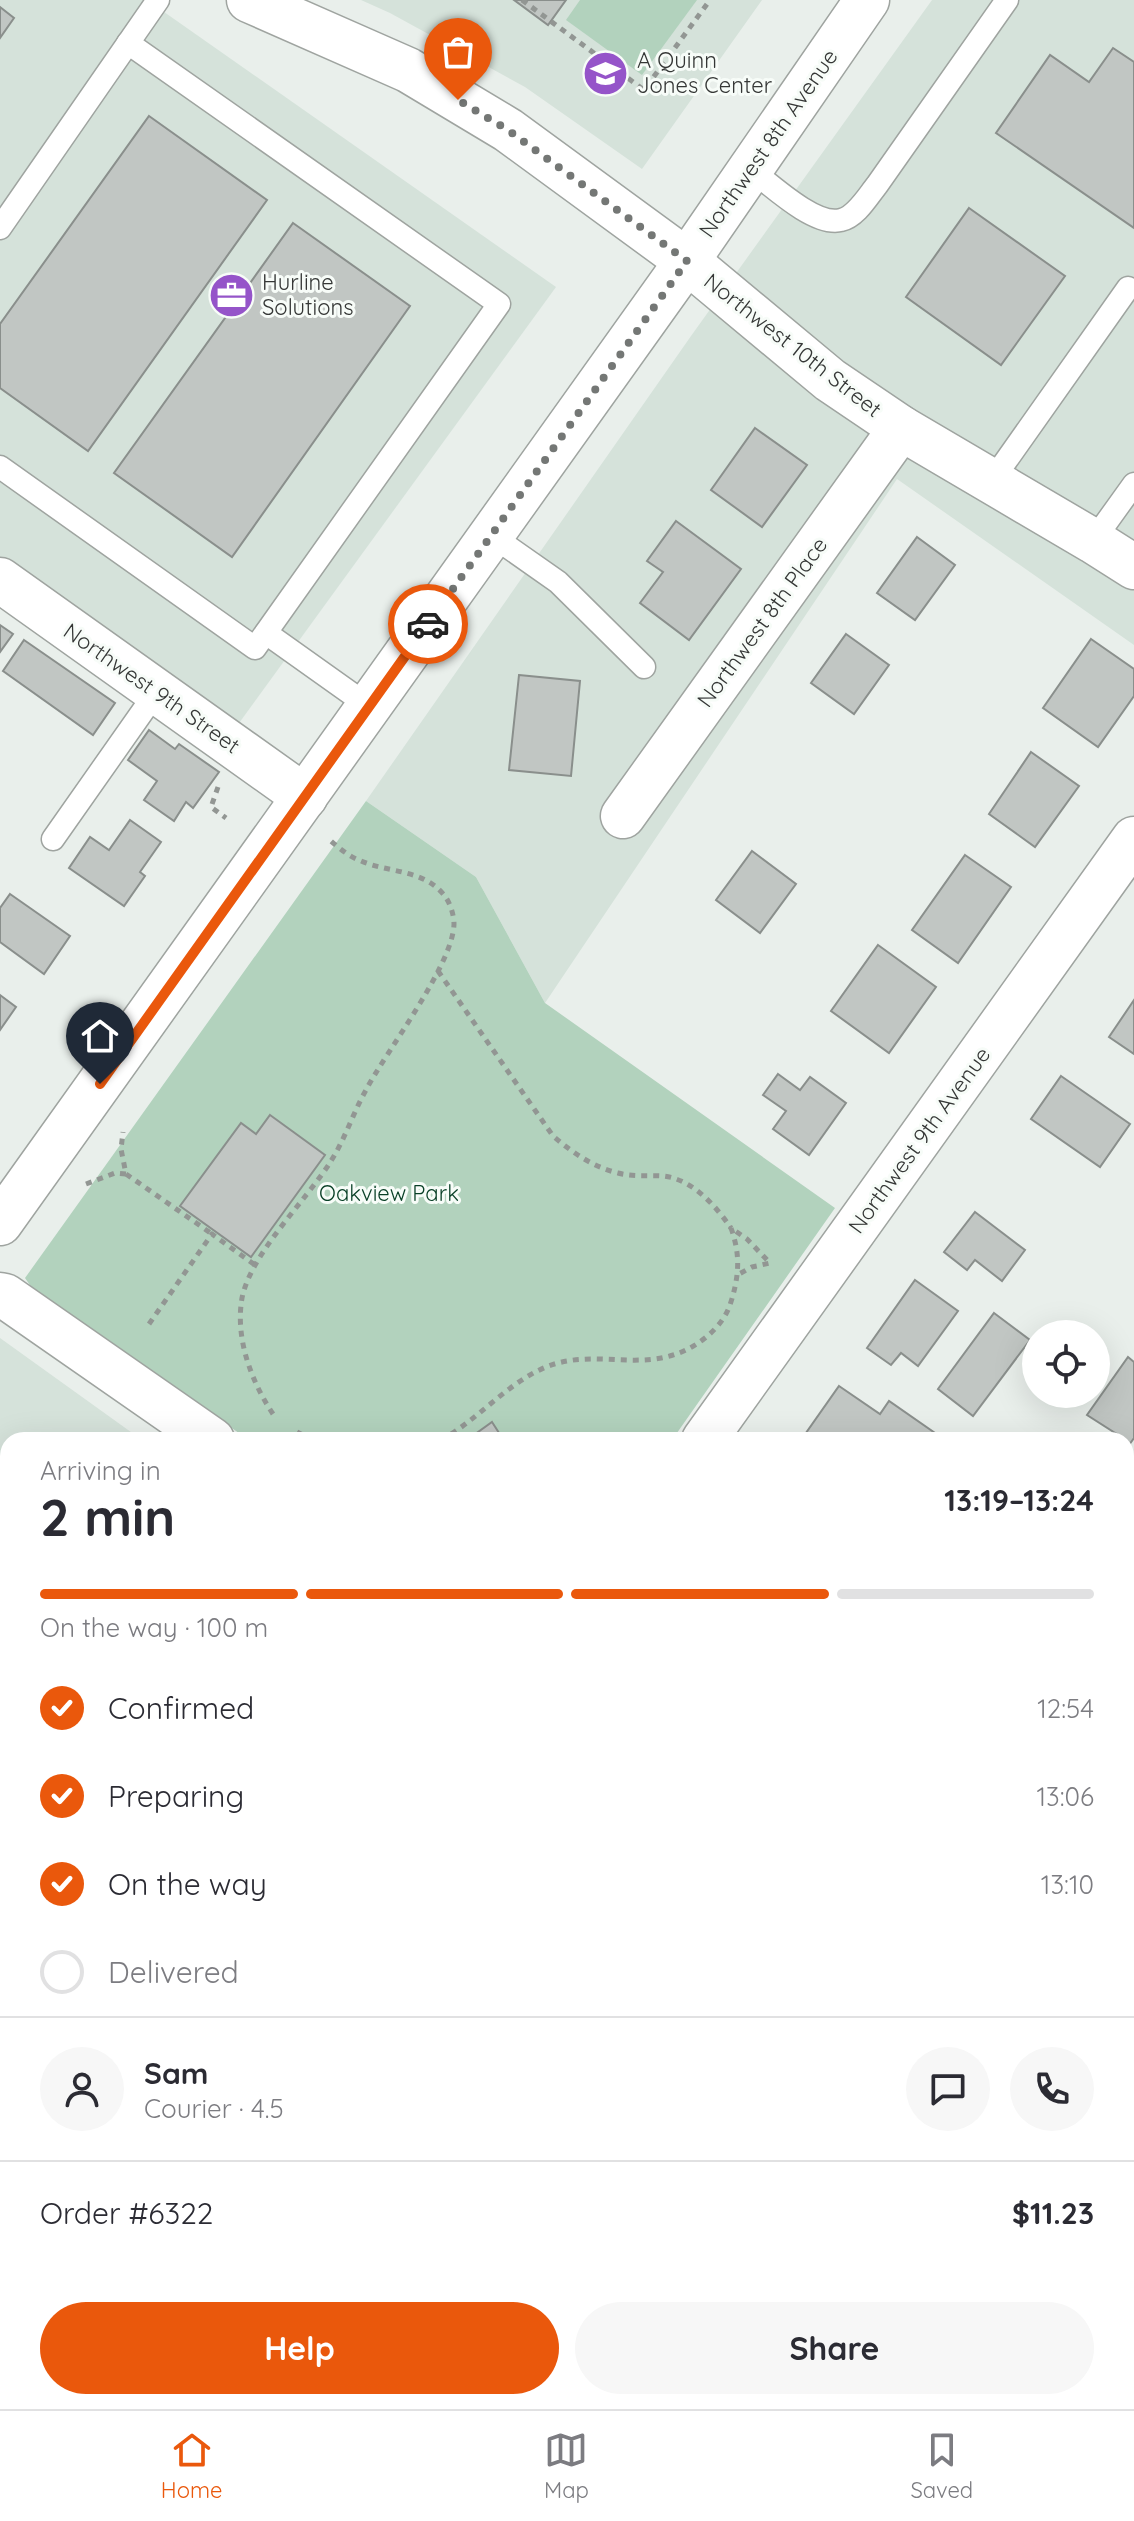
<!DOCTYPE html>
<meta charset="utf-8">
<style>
:root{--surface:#fff;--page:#f7f7f7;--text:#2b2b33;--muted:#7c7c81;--line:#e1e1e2;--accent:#ea580c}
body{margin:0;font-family:Quicksand,sans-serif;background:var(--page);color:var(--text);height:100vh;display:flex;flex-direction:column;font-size:30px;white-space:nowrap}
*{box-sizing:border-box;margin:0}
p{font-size:26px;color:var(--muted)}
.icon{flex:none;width:44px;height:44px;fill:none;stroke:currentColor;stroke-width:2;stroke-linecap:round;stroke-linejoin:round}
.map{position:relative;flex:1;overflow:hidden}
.side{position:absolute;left:0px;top:1432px;width:1134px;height:978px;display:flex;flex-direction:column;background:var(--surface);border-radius:24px 24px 0 0;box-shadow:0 8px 32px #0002}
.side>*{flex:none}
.controls{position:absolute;left:1022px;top:1320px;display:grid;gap:16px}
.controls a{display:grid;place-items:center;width:88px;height:88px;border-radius:50%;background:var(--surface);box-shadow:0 8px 32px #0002;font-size:40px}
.pin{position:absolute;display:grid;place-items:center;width:68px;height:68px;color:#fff;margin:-82px -34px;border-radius:50% 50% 50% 0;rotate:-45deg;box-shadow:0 0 8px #0007}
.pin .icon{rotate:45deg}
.courier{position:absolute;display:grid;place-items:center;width:80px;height:80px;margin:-40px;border:6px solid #ea580c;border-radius:50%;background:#fff;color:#222;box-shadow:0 2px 10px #0007}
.summary em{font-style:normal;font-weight:800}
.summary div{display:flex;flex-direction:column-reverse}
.summary{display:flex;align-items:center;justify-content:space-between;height:136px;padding:0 40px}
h1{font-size:52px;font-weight:800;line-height:60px}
.bar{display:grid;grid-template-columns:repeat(4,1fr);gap:12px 8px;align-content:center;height:96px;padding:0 40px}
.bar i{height:10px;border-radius:6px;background:var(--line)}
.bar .on{background:var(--accent)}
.bar p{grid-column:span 4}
.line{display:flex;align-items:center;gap:20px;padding:0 40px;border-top:2px solid var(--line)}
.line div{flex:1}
.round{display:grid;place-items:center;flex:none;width:84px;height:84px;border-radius:42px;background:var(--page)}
ol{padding:0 40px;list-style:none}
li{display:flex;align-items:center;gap:24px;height:88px}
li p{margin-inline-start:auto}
li .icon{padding:8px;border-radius:50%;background:var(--accent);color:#fff;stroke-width:4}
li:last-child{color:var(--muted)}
li i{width:44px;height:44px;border:4px solid var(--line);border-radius:50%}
.action{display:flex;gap:16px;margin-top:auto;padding:16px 40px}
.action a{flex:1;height:92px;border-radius:48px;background:var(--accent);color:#fff;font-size:32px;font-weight:800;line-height:92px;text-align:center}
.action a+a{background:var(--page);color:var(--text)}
.tabs{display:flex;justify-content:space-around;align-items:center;height:112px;border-top:2px solid var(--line);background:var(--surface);font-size:22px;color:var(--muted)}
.tabs a{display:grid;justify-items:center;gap:4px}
.tabs .on{color:var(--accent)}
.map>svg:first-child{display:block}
.built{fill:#d5e2da}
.green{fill:#b2d2bd}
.building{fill:#c1c6c3;stroke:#8a8f8c;stroke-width:2}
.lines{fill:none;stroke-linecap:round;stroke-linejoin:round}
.lane-casing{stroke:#9fa4a0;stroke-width:25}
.street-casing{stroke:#9fa4a0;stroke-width:47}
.secondary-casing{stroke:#9fa4a0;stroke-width:47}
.path{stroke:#929693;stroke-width:5;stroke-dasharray:6 6;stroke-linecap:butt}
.lane{stroke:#fff;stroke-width:22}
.street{stroke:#fff;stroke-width:44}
.secondary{stroke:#fff;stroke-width:44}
.done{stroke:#747775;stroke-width:8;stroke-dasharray:0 14.4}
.route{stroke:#ea580c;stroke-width:10}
.labels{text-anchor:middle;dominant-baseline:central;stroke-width:6;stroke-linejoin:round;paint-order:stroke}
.poi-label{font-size:22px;fill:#353736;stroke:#f7fcf8;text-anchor:start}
.street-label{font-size:22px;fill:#353736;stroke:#f7fcf8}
.park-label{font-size:22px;fill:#073f25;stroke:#f7fcf8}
</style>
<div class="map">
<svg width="1134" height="2409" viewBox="0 0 1134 2409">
<rect width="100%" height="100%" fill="#e9efeb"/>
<g class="built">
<polygon points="0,0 147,0 556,287 234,730 0,563"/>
<polygon points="361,0 762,0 642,169 525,87 390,13"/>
<polygon points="932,0 1134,0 1134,645 897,479 545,1003 476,877 366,801 691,336"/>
<polygon points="0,1338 142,1440 8,1440 8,1646 0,1657"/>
</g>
<g class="green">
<polygon points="580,0 697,0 642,75 566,20"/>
<polygon points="366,801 476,877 545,1003 835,1208 672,1440 249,1440 34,1291 25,1278"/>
</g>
<g class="building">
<polygon points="514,0 566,0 548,25"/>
<polygon points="0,7 14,18 0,38"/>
<polygon points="1113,48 1134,62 1134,228 996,133 1050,55 1089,82"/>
<polygon points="149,116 267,200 88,451 0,388 0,324"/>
<polygon points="969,208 1065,276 1001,365 906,297"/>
<polygon points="293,223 410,306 232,557 114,473"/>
<polygon points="755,428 807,465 762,527 711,490"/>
<polygon points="676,521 741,569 689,640 640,603 663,572 647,561"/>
<polygon points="917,537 955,565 915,620 877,593"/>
<polygon points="0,625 13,634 0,652"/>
<polygon points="846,634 889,665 854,714 811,683"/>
<polygon points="1091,639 1134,669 1134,696 1098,747 1043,708"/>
<polygon points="24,640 115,703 93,735 3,671"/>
<polygon points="519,675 580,681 571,776 509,770"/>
<polygon points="149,730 175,749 179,744 219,772 193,808 186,802 174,821 144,800 157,781 128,760"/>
<polygon points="1031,752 1079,786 1035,847 989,814"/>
<polygon points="130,820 161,842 140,872 145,876 124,906 69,868 90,837 109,850"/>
<polygon points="752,851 796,884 760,933 716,900"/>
<polygon points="965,855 1011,887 958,963 912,930"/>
<polygon points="10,894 70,936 44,974 0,942 0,908"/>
<polygon points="878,945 936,987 889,1053 831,1011"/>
<polygon points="0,995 16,1007 0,1030"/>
<polygon points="1134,1000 1134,1054 1109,1037"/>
<polygon points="778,1074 800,1090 810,1077 846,1103 809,1155 773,1129 786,1111 763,1095"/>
<polygon points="1061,1076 1130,1124 1100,1167 1031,1119"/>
<polygon points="270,1115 325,1155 251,1257 180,1206 241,1123 256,1134"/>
<polygon points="975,1212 1025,1250 1002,1281 975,1260 967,1270 944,1252"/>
<polygon points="915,1280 958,1311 918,1366 901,1353 891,1365 867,1348"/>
<polygon points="994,1313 1030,1340 973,1416 938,1389"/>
<polygon points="1128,1357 1134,1362 1134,1438 1129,1445 1126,1440 1087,1415"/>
<polygon points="839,1386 880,1414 889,1401 935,1433 930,1440 910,1440 903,1435 899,1440 801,1440"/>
<polygon points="492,1422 501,1436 496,1440 467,1440"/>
<polygon points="8,1819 8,1908 0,1919 0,1830"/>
<polygon points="1126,2210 1134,2216 1134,2295 1132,2298 1126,2294"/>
<polygon points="0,2247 8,2253 8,2280 0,2291"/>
<polygon points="114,2402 197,2402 191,2409 119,2409 112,2404"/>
<polygon points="395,2402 450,2402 445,2409 404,2409"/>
<polygon points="727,2402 804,2402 814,2409 722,2409"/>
</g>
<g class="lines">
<defs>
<g id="lane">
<path d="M 749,168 C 770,184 815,227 841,220 C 856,217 868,196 877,185 L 1007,0"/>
<polyline points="0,228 158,0"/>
<polyline points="0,467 255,648 499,304 128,43"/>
<polyline points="991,482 1128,288"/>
<polyline points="491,535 558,582 644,667"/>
<polyline points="1093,541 1134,484"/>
<polyline points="266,633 370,707"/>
<polyline points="53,839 157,691"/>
<polyline points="0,1572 8,1561"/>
</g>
<g id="street">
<polyline points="249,0 408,70 508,130 687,261 830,380 901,428 1093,541 1134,567"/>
<polyline points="0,580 305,797"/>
<polyline points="623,816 901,428"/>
<polyline points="0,1295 5,1296 212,1440"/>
<polyline points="704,1440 1134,839"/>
<polyline points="1126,1630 1134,1619"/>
<polyline points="0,1691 8,1680"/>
<polyline points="1126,2071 1134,2076"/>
<polyline points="7,2409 12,2402"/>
<polyline points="563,2409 568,2402"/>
</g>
<polyline id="secondary" points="0,1223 687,261 867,0"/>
</defs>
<use href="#lane" class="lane-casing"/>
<use href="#street" class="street-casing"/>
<use href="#secondary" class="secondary-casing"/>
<g class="path">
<polyline points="522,0 644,90 710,0"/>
<polyline points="218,787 211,807 226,818"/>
<path d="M 438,971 L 553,1136 C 573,1153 593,1167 618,1173 C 633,1177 648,1175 663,1176 C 692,1179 715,1205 731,1228"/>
<polyline points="126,1174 212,1234"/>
<polyline points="86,1184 115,1173 126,1174 121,1149 123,1132"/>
<polyline points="149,1324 212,1234 255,1265"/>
<path d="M 273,1414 C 251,1381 235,1338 242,1298 C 251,1253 306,1201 331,1161 C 345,1139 353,1113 366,1090 C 387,1050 453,965 454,924 C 454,915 450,902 444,895 C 423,869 389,873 361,861 C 350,857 340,849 331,841"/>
<polyline points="297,1432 312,1440"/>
<path d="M 441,1440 C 478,1420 507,1383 546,1367 C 600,1345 652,1380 705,1338 C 716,1329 725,1319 730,1305 C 739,1277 741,1256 731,1228 L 747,1239 L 770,1263 L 752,1267 L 739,1274"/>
</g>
<use href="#lane" class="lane"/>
<use href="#street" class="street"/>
<use href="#secondary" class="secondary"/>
</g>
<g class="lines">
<polyline class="done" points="428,624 687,261 508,130 458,100"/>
<polyline class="route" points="100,1084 428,624"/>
</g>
<defs>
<symbol id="school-disc" viewBox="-11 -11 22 22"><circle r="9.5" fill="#9554c9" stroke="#f7fcf8"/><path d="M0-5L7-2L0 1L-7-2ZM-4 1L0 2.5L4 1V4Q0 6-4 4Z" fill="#fff"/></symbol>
<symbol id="office-disc" viewBox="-11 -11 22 22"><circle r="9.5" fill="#9554c9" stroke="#f7fcf8"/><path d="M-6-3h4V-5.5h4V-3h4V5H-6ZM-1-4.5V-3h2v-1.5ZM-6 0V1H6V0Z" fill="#fff"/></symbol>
</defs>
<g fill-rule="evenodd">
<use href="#school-disc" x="580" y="48" width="51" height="51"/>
<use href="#office-disc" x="206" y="270" width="51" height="51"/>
</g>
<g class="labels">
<g class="poi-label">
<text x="637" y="60">A Quinn<tspan x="637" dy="25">Jones Center</tspan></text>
<text x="262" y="282">Hurline<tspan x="262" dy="25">Solutions</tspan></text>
</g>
<g class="street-label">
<text transform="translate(768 143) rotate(-55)">Northwest 8th Avenue</text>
<text transform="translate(793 345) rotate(38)">Northwest 10th Street</text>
<text transform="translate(762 622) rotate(-54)">Northwest 8th Place</text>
<text transform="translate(152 688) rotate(35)">Northwest 9th Street</text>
<text transform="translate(919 1140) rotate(-54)">Northwest 9th Avenue</text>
</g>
<g class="park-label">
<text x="389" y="1193">Oakview Park</text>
</g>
</g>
</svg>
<div class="controls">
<a><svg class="icon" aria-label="locate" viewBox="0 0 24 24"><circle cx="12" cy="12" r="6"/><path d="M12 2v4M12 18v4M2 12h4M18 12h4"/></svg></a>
</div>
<div class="pin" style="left:458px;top:100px;background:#ea580c"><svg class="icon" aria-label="bag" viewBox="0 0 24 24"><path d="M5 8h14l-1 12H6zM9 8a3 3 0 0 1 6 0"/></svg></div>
<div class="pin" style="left:100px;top:1084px;background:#1f2937"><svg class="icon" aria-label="home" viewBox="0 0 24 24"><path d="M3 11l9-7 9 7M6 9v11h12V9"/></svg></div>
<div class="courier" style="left:428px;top:624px"><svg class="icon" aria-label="car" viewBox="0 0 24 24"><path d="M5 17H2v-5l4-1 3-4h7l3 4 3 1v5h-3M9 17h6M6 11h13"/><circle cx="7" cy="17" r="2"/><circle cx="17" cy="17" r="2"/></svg></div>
<section class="side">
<div class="summary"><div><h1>2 min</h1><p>Arriving in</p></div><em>13:19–13:24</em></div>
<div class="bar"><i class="on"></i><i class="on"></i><i class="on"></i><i></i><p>On the way · 100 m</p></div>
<ol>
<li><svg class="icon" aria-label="check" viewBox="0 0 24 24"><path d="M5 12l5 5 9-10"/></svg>Confirmed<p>12:54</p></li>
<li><svg class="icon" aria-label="check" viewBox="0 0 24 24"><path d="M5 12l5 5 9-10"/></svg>Preparing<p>13:06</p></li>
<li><svg class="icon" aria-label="check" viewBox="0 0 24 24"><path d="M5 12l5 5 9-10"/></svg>On the way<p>13:10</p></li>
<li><i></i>Delivered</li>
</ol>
<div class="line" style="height:144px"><a class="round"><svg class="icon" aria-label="person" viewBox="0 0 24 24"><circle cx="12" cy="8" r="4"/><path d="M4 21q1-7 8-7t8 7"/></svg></a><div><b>Sam</b><p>Courier · 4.5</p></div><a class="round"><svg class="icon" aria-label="chat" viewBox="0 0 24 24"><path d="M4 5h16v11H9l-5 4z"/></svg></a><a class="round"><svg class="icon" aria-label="phone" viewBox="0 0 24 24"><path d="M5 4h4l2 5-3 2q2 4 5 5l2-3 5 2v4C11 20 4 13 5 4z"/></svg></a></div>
<div class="line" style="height:104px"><div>Order #6322</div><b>$11.23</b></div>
<div class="action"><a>Help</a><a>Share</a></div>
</section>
</div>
<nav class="tabs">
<a class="on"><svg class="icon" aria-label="home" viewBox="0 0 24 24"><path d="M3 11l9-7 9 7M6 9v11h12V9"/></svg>Home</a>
<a><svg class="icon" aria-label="map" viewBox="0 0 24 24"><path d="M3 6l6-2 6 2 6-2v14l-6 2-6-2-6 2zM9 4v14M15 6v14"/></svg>Map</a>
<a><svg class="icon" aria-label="saved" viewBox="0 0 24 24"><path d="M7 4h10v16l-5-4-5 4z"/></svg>Saved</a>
</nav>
